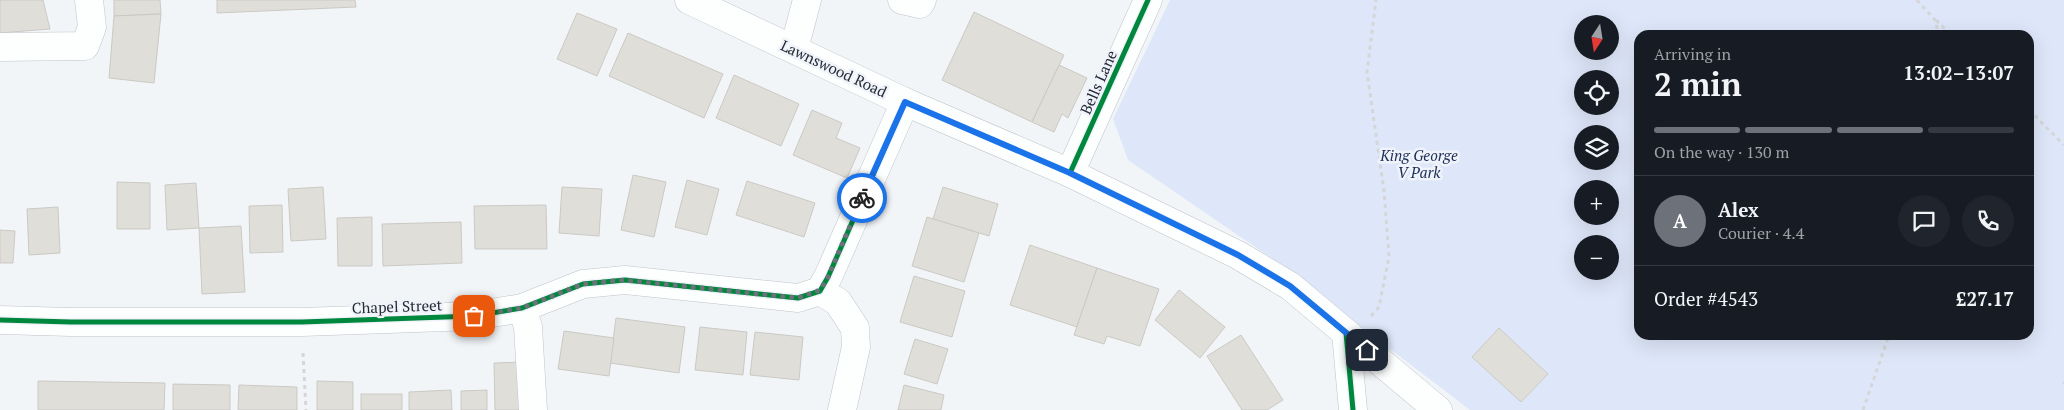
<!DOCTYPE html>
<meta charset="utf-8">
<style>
:root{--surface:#171b24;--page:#20242c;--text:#f1f3f6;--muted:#9ea1a6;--line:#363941;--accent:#6c717a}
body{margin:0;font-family:"PT Serif",serif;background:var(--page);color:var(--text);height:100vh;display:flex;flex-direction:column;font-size:19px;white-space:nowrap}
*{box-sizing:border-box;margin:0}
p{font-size:16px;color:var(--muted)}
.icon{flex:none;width:28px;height:28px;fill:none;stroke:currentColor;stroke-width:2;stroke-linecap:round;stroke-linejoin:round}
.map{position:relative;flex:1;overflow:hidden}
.drawer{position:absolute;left:1634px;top:30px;width:400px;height:310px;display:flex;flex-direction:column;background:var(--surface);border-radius:15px;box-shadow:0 5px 20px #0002}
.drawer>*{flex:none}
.needle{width:32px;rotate:192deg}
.fabs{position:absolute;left:1574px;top:15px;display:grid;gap:10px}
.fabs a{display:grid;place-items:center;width:45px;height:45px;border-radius:50%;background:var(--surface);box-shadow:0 5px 20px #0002;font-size:25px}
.pin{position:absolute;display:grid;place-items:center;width:42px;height:42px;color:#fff;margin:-21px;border-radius:10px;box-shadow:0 2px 8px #0006}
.courier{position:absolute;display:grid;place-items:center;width:50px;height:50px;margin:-25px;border:4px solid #1a73e8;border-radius:50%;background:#fff;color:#222;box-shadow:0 1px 6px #0007}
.summary em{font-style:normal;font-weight:800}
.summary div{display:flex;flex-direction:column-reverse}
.summary{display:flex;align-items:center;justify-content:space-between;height:85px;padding:0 20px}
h1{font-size:32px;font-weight:800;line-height:38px}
.bar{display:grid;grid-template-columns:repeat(4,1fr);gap:8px 5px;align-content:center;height:60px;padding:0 20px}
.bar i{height:6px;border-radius:4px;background:var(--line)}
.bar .active{background:var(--accent)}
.bar p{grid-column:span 4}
.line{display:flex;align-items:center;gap:12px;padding:0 20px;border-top:1px solid var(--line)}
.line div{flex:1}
.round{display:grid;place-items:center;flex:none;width:52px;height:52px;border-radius:26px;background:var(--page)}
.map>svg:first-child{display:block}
.green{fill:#dee7f9;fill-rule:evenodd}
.building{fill:#e0ded9;stroke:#cbc9c4}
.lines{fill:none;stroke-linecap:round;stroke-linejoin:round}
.minor-casing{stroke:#bfc4ca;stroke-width:29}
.path{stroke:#d4d6d7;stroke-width:3;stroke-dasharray:4 4;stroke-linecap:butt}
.minor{stroke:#fdfefe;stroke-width:28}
.cycleway-casing{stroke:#f0f4fa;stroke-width:8}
.cycleway{stroke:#00873e;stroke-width:5}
.done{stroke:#6c717a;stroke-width:5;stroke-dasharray:0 9}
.route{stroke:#1a73e8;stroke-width:6}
.labels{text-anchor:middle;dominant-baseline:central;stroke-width:5;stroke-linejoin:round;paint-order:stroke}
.street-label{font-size:15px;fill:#242a36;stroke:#f0f4fa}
.park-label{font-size:15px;font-style:italic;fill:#1b2e58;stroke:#f0f4fa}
</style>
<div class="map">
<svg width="2064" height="410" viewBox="0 0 2064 410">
<rect width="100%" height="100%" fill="#f2f5f8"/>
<path class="green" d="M 1170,0 L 2064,0 L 2064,410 L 1470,410 L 1267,255 L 1128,160 L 1113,119 ZM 1582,24 L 1610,24 L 1610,51 L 1582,51 ZM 1639,35 L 2029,35 L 2029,335 L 1639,335 ZM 1582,79 L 1610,79 L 1610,106 L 1582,106 ZM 1582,134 L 1610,134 L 1610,161 L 1582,161 ZM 1582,189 L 1610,189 L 1610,216 L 1582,216 ZM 1582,244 L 1610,244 L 1610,271 L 1582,271 Z"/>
<g class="building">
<polygon points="0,0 43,0 50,29 0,33"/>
<polygon points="114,0 160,0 161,14 114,16"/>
<polygon points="217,0 355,0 356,7 217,13"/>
<polygon points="974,12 1064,55 1032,122 942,80"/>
<polygon points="577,13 617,29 597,76 557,59"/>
<polygon points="161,14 154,83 109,78 114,16"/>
<polygon points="628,33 723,74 704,118 609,76"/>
<polygon points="1059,65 1087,78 1068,118 1062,114 1054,132 1032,122"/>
<polygon points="734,75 799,104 781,146 716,118"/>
<polygon points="812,110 842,123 836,138 860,148 847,178 793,155"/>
<polygon points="633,175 666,182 654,237 621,230"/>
<polygon points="687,180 719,189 707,235 675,227"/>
<polygon points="747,181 815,203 804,237 736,215"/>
<polygon points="117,182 150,183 150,229 117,229"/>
<polygon points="196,183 199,228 167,230 165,185"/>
<polygon points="323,187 326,239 291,241 288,189"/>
<polygon points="562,187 602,189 599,236 559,233"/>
<polygon points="943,187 998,204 989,236 933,219"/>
<polygon points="282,205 283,252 250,253 249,206"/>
<polygon points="546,205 547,249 475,249 474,206"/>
<polygon points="58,207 60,253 29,255 27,209"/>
<polygon points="372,217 372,266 338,266 337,218"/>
<polygon points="927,217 979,233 964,282 912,266"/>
<polygon points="461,222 462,263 383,266 382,224"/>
<polygon points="241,226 245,292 202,294 199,228"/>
<polygon points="0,230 15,231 13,263 0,263"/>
<polygon points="1030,245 1097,268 1077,327 1010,305"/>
<polygon points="1097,268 1159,289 1140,346 1107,336 1104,344 1074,335"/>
<polygon points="914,276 965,291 952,337 900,322"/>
<polygon points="1179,290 1225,327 1200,358 1155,320"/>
<polygon points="616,318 685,327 679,373 610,363"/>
<polygon points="700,327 747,332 743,375 695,370"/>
<polygon points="1499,328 1548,374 1521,402 1472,357"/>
<polygon points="564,331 614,338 609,376 558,369"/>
<polygon points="755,332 803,337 799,380 750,375"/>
<polygon points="1241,335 1283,400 1267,410 1242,410 1207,356"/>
<polygon points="915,339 948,349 937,384 904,374"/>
<polygon points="523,362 524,410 495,410 494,363"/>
<polygon points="38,381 165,383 164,410 38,410"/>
<polygon points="317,381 353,382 353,410 317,410"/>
<polygon points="173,384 230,385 230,410 173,410"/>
<polygon points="239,385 297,387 297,410 238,410"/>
<polygon points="904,385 944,395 941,410 898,410"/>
<polygon points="451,390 452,410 409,410 409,392"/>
<polygon points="487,390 487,410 461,410 461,391"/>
<rect x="361" y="394" width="41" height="16"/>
</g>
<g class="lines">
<defs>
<g id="minor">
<polyline points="689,0 905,102 1070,173 1238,255 1290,286 1438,410"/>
<polyline points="902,0 920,4 922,0"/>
<polyline points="0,47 85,46 92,27 89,0"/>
<polyline points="794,49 807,0"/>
<polyline points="1070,173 1148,0"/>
<polyline points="820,291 838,302 855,328 856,347 842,410"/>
<polyline points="522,308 528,327 533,410"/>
<polyline points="0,320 71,322 302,322 474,316 522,308 583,284 625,280 798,298 820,291 828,277 905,102"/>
<polyline points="1346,333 1353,410"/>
</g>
</defs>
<use href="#minor" class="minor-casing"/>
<g class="path">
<polyline points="1917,0 1935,20 1939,35"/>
<polyline points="1936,20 1951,35"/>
<polyline points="2029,110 2064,145"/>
<polyline points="1371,316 1379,307 1389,257 1384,191 1367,72 1376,0"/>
<polyline points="303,353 306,410"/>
<polyline points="2063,382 2064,383"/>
<polyline points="1863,410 1889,335"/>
</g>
<use href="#minor" class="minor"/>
<defs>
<g id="cycleway">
<polyline points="1148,0 1070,173 1238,255 1290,286 1346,333 1353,410"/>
<polyline points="0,320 71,322 302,322 474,316 522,308 583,284 625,280 798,298 820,291 828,277 905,102"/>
</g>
</defs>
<use href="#cycleway" class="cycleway-casing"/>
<use href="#cycleway" class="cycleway"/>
</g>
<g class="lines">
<polyline class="done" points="474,316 522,308 583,284 624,280 798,298 820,290 828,277 862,198"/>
<polyline class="route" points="862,198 905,102 1070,173 1238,255 1290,286 1367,350"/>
</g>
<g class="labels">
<g class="street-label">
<text transform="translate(834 68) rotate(25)">Lawnswood Road</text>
<text transform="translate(1098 82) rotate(-66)">Bells Lane</text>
<text transform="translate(397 306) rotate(-2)">Chapel Street</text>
</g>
<g class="park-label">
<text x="1419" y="155">King George<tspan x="1419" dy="17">V Park</tspan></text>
</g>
</g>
</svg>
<div class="fabs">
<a><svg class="needle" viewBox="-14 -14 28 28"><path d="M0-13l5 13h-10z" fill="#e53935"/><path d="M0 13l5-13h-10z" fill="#9ea1a6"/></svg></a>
<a><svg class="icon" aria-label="locate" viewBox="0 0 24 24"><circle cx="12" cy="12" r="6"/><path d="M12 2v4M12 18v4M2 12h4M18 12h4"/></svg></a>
<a><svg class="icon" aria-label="layers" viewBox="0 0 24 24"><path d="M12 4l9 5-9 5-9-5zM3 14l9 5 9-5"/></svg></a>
<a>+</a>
<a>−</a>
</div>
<div class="pin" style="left:474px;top:316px;background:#ea580c"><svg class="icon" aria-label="bag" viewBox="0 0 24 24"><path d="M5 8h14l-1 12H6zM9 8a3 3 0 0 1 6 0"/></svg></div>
<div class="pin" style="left:1367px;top:350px;background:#1f2937"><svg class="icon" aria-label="home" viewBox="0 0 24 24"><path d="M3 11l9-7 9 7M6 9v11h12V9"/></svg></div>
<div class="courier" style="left:862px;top:198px"><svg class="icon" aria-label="bike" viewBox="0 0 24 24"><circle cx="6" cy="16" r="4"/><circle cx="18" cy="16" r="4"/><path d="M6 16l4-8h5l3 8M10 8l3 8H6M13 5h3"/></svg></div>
<section class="drawer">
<div class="summary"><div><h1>2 min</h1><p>Arriving in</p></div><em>13:02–13:07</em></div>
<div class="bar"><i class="active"></i><i class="active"></i><i class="active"></i><i></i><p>On the way · 130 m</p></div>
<div class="line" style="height:90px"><b class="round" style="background:var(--accent);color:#fff">A</b><div><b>Alex</b><p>Courier · 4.4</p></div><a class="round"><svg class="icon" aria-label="chat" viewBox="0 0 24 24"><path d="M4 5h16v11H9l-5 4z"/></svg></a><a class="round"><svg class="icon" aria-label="phone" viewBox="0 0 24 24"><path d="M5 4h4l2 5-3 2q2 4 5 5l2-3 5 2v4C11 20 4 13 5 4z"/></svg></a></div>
<div class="line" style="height:65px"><div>Order #4543</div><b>£27.17</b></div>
</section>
</div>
